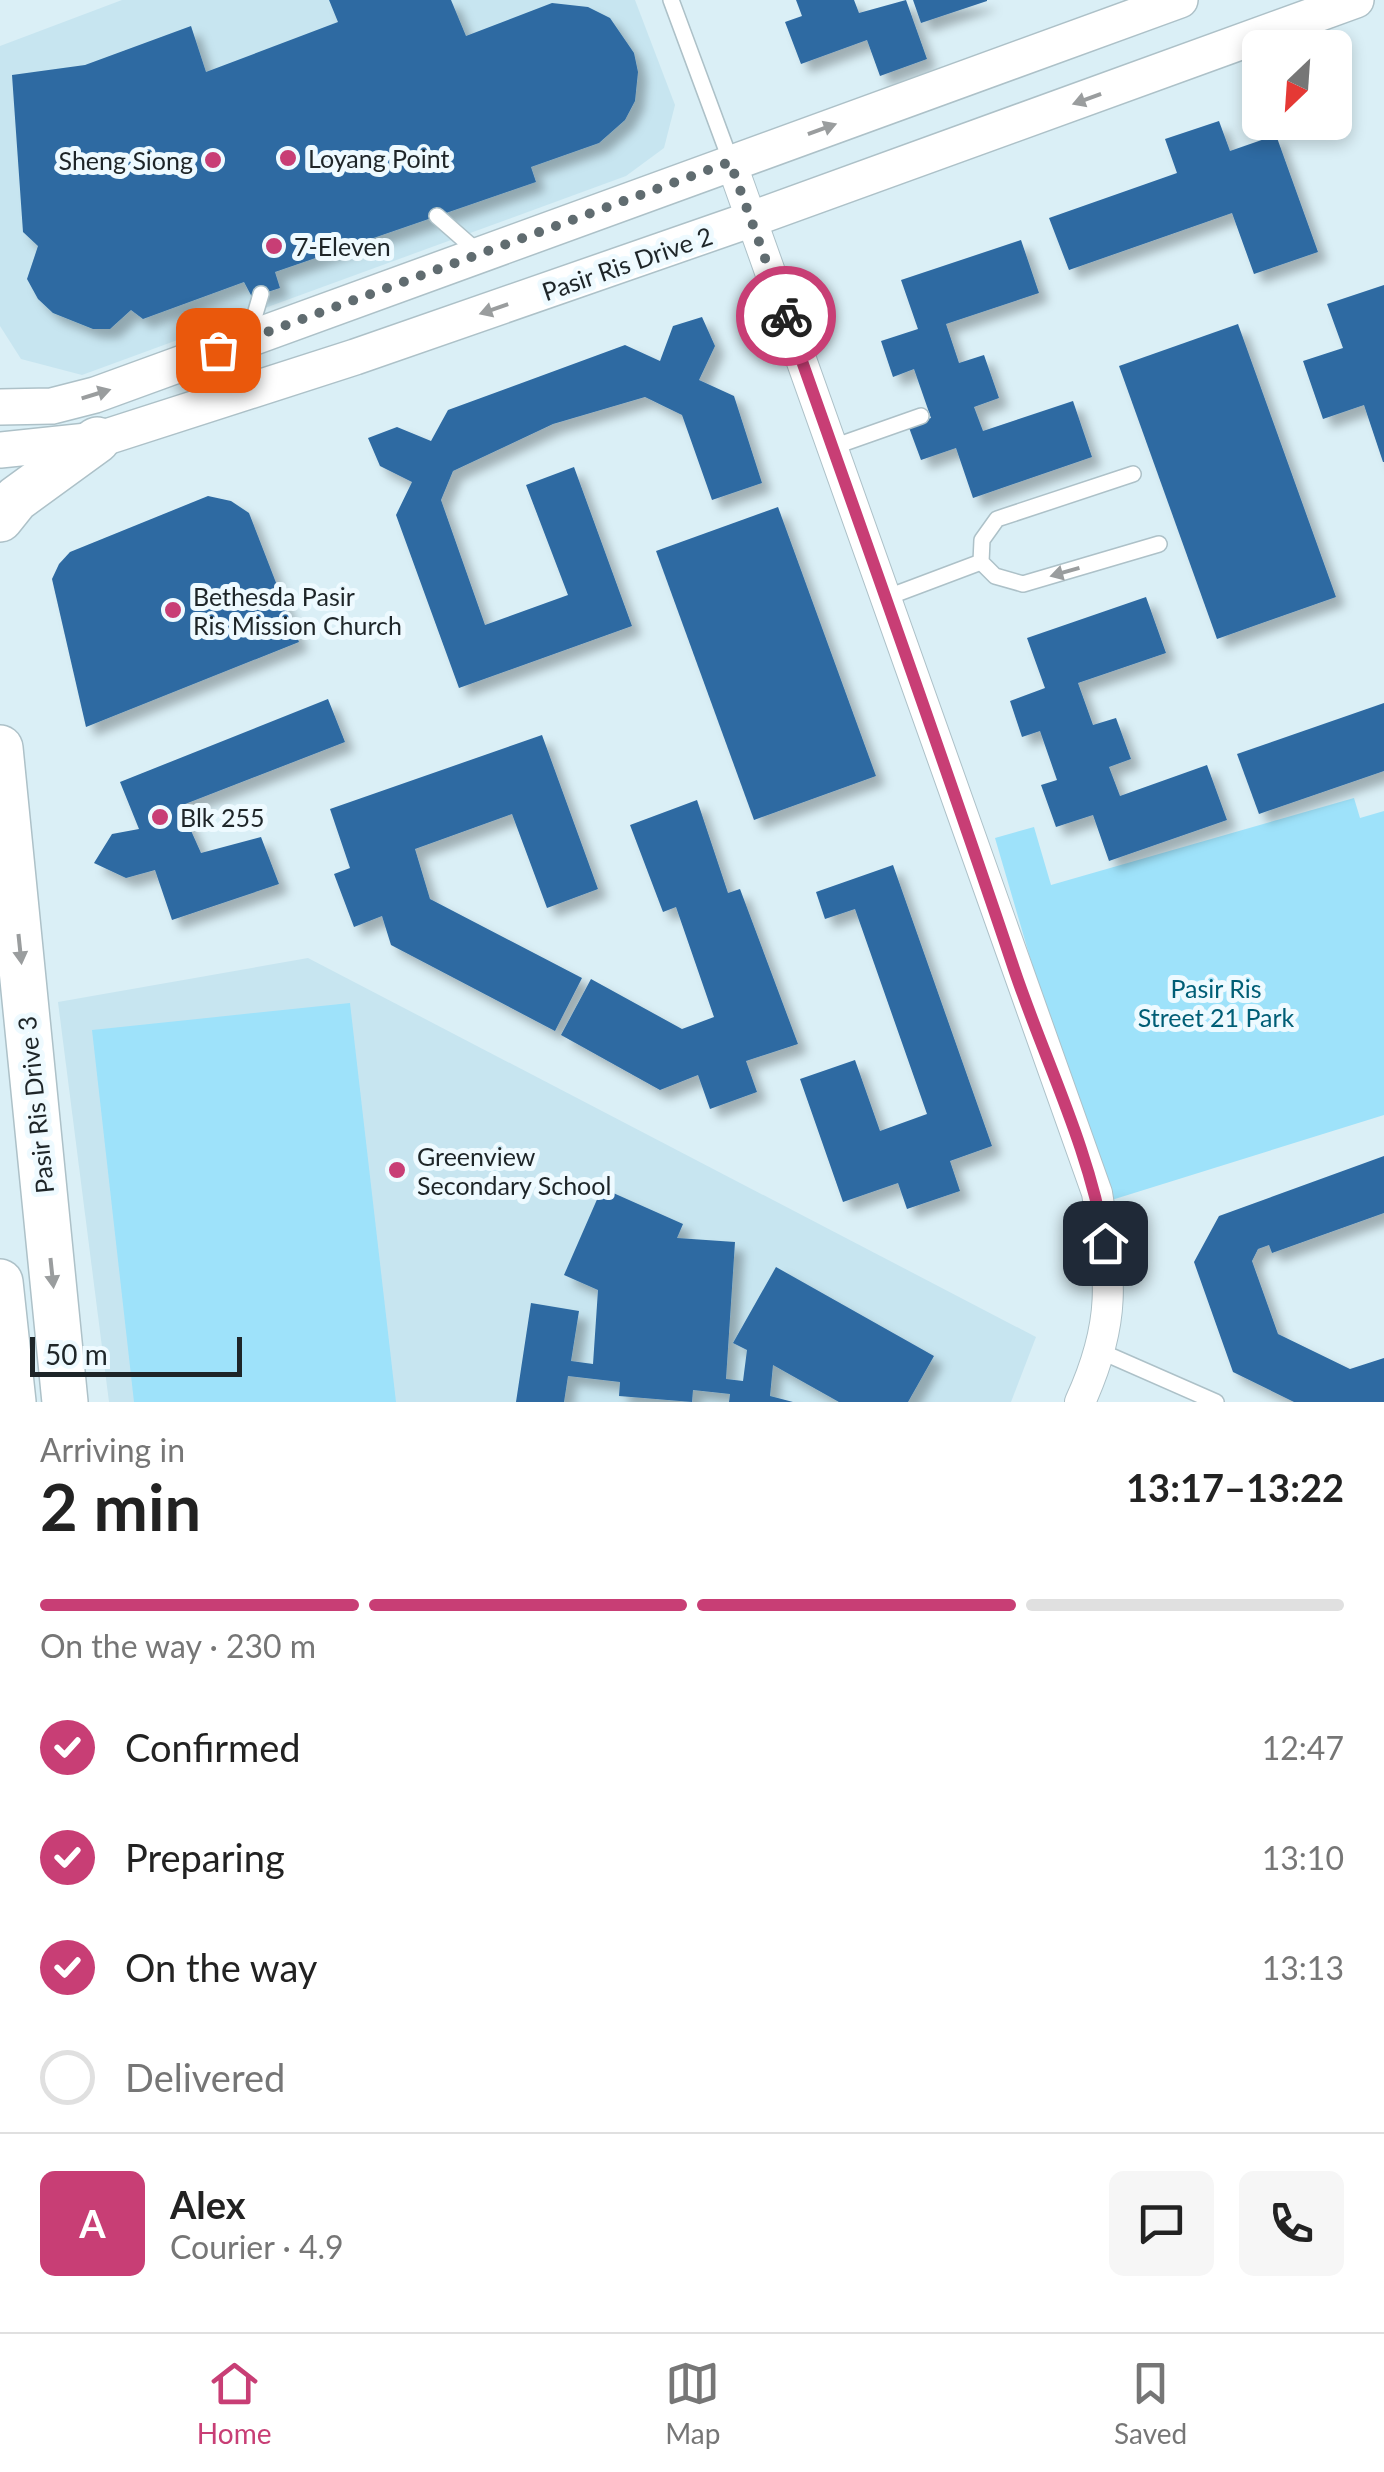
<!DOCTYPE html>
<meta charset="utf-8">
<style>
:root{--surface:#fff;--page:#f6f6f6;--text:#222;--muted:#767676;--line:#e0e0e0;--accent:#c83e75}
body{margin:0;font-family:Lato,sans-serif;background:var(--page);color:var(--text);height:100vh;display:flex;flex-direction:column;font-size:38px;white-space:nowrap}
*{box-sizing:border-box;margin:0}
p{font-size:32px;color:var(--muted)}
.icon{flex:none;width:55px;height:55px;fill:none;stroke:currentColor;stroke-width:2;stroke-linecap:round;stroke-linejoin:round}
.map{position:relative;height:1402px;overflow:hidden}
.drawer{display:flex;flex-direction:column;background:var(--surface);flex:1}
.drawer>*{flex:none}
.needle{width:65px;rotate:205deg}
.buttons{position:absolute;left:1242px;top:30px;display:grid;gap:20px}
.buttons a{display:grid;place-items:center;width:110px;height:110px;border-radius:15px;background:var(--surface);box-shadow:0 5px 15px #0003;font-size:50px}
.scale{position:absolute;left:30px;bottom:25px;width:212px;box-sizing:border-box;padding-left:10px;border:5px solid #1e2528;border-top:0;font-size:28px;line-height:35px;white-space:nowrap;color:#1e2528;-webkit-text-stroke:8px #eefaff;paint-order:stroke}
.pin{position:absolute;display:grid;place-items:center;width:85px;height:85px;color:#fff;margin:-42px;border-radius:20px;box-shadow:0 5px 15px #0006}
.courier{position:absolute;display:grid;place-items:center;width:100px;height:100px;margin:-50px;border:8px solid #c83e75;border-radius:50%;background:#fff;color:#222;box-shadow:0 2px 12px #0007}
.overview em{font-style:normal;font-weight:700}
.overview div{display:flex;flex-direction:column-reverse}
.overview{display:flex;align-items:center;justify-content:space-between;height:170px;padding:0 40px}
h1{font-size:65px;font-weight:700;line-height:75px}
.bar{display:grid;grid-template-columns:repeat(4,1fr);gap:15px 10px;align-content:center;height:120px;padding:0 40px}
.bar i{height:12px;border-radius:8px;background:var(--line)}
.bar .active{background:var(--accent)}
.bar p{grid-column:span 4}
.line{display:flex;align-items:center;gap:25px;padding:0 40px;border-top:2px solid var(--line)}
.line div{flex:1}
.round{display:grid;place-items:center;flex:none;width:105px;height:105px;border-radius:15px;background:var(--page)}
ol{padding:0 40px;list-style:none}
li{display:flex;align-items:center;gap:30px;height:110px}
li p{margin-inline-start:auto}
li .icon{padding:10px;border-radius:50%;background:var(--accent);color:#fff;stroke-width:4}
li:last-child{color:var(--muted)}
li i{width:55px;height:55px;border:5px solid var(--line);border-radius:50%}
.tab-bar{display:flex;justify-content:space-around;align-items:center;height:140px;border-top:2px solid var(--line);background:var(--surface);font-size:28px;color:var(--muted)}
.tab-bar a{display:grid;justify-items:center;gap:5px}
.tab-bar .active{color:var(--accent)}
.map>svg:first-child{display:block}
.built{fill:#c7e5f0}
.green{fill:#9ee2fa}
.building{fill:#2e6aa2;filter:url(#shadow)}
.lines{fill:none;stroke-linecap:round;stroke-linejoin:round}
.service-casing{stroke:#adc1c8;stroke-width:18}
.minor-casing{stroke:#adc1c8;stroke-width:32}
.tertiary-casing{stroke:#adc1c8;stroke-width:38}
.primary-casing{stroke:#adc1c8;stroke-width:48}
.service{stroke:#fff;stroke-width:15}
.minor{stroke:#fff;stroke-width:30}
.tertiary{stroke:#fff;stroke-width:35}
.primary{stroke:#fff;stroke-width:45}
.oneway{fill:#9a9d9e}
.done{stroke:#606c70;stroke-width:10;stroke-dasharray:0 18}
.route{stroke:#c83e75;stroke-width:12}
.poi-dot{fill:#c83e75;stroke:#eefaff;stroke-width:4}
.labels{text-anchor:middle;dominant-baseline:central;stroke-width:10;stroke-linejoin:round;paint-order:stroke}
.poi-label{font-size:25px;fill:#1e2528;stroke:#eefaff;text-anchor:start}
.street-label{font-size:25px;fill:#1e2528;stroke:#eefaff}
.park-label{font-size:25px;fill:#005e76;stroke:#eefaff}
</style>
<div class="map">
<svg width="1384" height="1402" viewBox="0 0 1384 1402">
<defs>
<filter id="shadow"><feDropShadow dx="9" dy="9" stdDeviation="5" flood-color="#0004"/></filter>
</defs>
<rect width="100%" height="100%" fill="#daeff6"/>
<g class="built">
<polygon points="122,0 635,0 675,105 664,148 626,176 82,375 21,359 0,326 0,46"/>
<polygon points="308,958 1036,1337 1011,1402 109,1402 58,1002"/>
</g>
<g class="green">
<polygon points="1354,798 1360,818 1384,811 1384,1115 1102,1203 995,838 1034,827 1051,885"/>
<polygon points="350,1003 396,1402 134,1402 92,1030"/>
</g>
<g class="building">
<polygon points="329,0 451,0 466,36 552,3 588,7 610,18 634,53 638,72 635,101 625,120 599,143 531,167 536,182 275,272 280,288 252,297 244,282 143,319 131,310 110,329 93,329 53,313 38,299 27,279 38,246 23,232 12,75 85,65 191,26 206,72 338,22"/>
<polygon points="796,0 854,0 859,13 906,0 927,59 880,76 867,40 801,64 785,22 802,16"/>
<polygon points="913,0 987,0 987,1 921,23"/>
<polygon points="1219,121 1230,151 1276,135 1318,252 1254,274 1232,213 1069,270 1049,218 1177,173 1165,139"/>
<polygon points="1021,240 1039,293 946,324 959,363 984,355 999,398 974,407 983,431 1073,401 1092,457 973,498 956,448 921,460 908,425 931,418 914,369 893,377 881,341 918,329 901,280"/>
<polygon points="1384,285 1384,462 1383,462 1364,405 1323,419 1303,361 1343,348 1327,304"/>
<polygon points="702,317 715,346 699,380 734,396 762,483 712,500 682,415 645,397 553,424 453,471 441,500 485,625 568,595 526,485 574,467 632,626 459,688 396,515 412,482 380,466 368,438 397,427 431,441 448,410 625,345 660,361 673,326"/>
<polygon points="1238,324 1336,597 1217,639 1119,366"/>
<polygon points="208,496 231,501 249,513 299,642 86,727 52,579 59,564 70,552"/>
<polygon points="778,507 876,776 754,820 656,551"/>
<polygon points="1146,597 1166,653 1078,683 1093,725 1116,718 1131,759 1109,767 1120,796 1207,765 1227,820 1109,861 1093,815 1056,827 1041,785 1057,780 1040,731 1022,737 1010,701 1045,688 1027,638"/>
<polygon points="328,699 345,742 180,806 201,853 261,837 279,884 172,920 155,870 126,878 94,863 112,834 139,829 120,782"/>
<polygon points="1384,703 1384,771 1259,814 1237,754"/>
<polygon points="542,735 598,889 547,908 512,814 415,849 430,899 582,978 555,1031 391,945 382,916 354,927 334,874 350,868 330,809"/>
<polygon points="697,800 728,893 740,889 798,1044 746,1061 757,1092 710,1109 698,1075 660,1090 561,1035 591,979 682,1029 714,1017 676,907 663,912 630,825"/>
<polygon points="893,865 992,1146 950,1161 960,1191 907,1209 898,1183 843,1202 800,1079 855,1060 880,1131 927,1114 855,909 825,919 816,892"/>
<polygon points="1384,1156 1384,1213 1272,1253 1269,1245 1258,1249 1252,1261 1278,1334 1350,1369 1384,1358 1384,1402 1294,1402 1233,1372 1194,1262 1219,1216"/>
<polygon points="602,1188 683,1224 677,1238 735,1242 726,1379 743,1381 747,1350 733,1343 776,1267 934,1356 908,1402 839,1402 773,1365 770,1396 793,1402 729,1402 730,1394 693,1390 692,1402 619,1396 620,1382 568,1376 564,1402 516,1402 531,1303 579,1311 571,1361 593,1364 598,1290 564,1275"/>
</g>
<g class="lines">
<defs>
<g id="service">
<polyline points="671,0 731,162"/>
<polyline points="437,216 479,253"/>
<polyline points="249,335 261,294"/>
<polyline points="833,447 921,416"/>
<polyline points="1133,474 997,519 982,540 981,562 995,576 1023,584 1159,544"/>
<polyline points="888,597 981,562"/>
<polyline points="1102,1352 1216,1402"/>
</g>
<path id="minor" d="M 731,162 L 1097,1193 C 1111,1279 1117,1321 1080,1402"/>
<g id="tertiary">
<polyline points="0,407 52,406 95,395 1180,0"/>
<polyline points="0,450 97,440 355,357 752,219 1356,0"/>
</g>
<g id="primary">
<polyline points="0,519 16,499 97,440"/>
<polyline points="0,748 65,1402"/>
<polyline points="0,1282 13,1402"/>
</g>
</defs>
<use href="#service" class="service-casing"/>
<use href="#minor" class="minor-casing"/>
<use href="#tertiary" class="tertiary-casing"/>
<use href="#primary" class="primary-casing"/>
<use href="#service" class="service"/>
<use href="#minor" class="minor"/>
<use href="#tertiary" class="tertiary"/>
<use href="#primary" class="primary"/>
</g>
<defs><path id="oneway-solid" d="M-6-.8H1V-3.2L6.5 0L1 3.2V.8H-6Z" transform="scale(2.5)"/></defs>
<g class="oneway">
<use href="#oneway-solid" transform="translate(1087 99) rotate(160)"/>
<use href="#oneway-solid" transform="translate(822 129) rotate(-20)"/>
<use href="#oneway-solid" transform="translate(494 309) rotate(161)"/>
<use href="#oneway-solid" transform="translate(96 394) rotate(-17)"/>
<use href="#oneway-solid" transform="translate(1065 572) rotate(164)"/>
<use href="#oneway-solid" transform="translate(20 949) rotate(84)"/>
<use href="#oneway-solid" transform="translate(52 1273) rotate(84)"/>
</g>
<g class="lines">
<polyline class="done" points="218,350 730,162 786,316"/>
<path class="route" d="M 786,316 C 863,534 941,751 1014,969 C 1045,1061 1089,1147 1105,1243"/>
</g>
<g class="poi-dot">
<circle cx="288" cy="158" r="10"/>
<circle cx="213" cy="160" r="10"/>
<circle cx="274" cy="246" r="10"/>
<circle cx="173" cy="610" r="10"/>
<circle cx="160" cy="817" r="10"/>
<circle cx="397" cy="1170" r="10"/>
</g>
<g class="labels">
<g class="poi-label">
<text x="308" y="158">Loyang Point</text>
<text x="193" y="160" text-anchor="end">Sheng Siong</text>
<text x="294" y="246">7-Eleven</text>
<text x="193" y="596">Bethesda Pasir<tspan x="193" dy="29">Ris Mission Church</tspan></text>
<text x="180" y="817">Blk 255</text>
<text x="417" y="1156">Greenview<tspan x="417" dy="29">Secondary School</tspan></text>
</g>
<g class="street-label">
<text transform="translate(627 263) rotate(-19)">Pasir Ris Drive 2</text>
<text transform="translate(35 1105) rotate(-96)">Pasir Ris Drive 3</text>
</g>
<g class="park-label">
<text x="1216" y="988">Pasir Ris<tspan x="1216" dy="29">Street 21 Park</tspan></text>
</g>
</g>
</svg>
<div class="buttons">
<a><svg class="needle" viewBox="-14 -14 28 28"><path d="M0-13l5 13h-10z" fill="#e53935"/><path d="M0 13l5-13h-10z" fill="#767676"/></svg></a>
</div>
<div class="scale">50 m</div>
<div class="pin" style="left:218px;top:350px;background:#ea580c"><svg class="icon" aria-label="bag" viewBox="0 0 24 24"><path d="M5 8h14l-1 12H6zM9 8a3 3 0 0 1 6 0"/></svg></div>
<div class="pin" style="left:1105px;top:1243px;background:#1f2937"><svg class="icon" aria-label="home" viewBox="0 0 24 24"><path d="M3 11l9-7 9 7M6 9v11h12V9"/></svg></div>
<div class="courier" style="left:786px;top:316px"><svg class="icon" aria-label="bike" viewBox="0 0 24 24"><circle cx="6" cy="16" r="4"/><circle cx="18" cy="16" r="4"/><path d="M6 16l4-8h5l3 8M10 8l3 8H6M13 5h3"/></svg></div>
</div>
<section class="drawer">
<div class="overview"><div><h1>2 min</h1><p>Arriving in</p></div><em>13:17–13:22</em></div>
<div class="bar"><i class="active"></i><i class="active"></i><i class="active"></i><i></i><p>On the way · 230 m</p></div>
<ol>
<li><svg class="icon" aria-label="check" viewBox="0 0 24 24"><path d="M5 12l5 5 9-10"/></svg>Confirmed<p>12:47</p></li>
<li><svg class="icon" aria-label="check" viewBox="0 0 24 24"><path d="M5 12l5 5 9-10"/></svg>Preparing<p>13:10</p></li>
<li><svg class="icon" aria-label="check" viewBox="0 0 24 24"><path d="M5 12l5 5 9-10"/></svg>On the way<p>13:13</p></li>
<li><i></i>Delivered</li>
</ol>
<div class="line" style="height:180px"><b class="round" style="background:var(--accent);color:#fff">A</b><div><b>Alex</b><p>Courier · 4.9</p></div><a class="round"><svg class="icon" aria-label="chat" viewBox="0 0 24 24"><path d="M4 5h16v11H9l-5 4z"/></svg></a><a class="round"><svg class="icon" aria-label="phone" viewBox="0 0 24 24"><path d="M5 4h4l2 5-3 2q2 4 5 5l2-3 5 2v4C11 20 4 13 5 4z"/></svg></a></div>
</section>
<nav class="tab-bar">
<a class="active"><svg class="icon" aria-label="home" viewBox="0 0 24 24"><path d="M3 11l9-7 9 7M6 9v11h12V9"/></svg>Home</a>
<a><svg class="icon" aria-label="map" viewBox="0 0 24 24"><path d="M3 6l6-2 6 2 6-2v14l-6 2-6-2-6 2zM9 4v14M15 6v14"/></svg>Map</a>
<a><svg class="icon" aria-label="saved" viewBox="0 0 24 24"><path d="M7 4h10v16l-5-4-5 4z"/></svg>Saved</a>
</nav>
